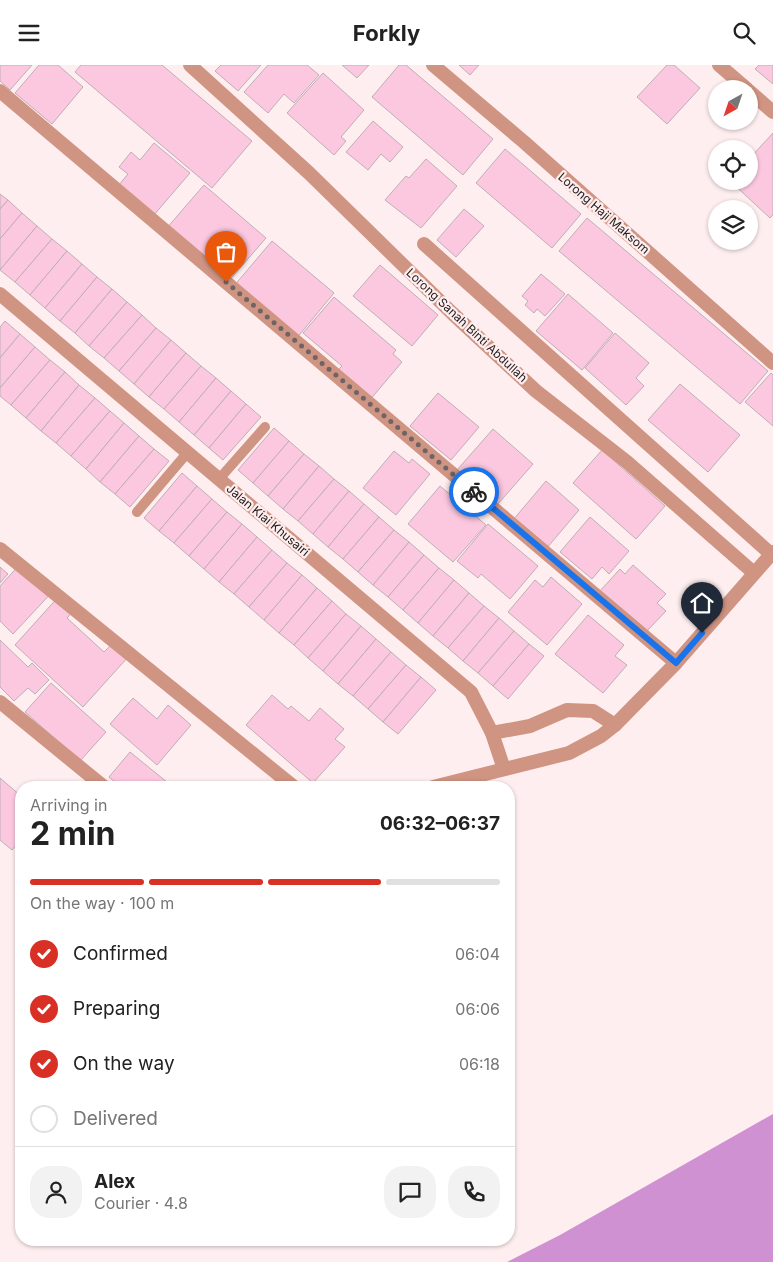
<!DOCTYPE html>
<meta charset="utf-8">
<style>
:root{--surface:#fff;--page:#f2f2f2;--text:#222;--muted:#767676;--line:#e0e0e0;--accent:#d93025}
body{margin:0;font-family:Inter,sans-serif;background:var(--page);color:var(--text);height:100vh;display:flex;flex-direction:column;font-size:19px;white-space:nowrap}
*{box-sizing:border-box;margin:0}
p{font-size:16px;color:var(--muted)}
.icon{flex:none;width:28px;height:28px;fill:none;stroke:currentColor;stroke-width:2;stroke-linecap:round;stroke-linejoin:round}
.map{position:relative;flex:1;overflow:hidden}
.sheet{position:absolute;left:15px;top:716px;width:500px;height:465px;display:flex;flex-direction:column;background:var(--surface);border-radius:20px;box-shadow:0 1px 4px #0004}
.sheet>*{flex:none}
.needle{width:32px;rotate:220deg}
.tools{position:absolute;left:708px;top:15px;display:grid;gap:10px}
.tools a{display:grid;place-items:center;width:50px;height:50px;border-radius:50%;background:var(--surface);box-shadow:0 1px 4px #0004;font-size:25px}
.pin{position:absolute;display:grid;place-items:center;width:42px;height:42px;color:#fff;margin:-51px -21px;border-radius:50% 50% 50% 0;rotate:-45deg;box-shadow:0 0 5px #0007}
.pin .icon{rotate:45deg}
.courier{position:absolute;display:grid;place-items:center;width:50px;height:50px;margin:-25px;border:4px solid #1a73e8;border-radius:50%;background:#fff;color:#222;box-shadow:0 1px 6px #0007}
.overview em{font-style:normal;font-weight:700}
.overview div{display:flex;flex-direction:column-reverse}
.overview{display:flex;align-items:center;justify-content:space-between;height:85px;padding:0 15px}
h1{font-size:32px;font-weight:700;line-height:38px}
.bar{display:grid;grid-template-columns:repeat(4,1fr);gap:8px 5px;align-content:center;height:60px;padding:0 15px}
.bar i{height:6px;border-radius:4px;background:var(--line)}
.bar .on{background:var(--accent)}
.bar p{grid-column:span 4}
.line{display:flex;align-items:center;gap:12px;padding:0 15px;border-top:1px solid var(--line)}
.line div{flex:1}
.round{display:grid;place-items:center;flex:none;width:52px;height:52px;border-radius:20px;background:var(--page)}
ol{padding:0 15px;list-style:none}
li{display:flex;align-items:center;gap:15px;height:55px}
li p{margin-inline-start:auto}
li .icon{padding:5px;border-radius:50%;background:var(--accent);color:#fff;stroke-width:4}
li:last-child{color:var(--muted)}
li i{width:28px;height:28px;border:2px solid var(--line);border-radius:50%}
header{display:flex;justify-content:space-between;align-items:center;height:65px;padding:0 15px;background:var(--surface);font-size:22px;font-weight:700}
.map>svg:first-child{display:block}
.water{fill:#cf91d1}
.building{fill:#fcc8e0;stroke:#bfaeb6}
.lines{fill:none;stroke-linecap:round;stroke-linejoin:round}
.service{stroke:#d09482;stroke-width:10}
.minor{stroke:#d09482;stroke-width:14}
.done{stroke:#6e6465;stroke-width:5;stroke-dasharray:0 9}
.route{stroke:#1a73e8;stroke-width:6}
.labels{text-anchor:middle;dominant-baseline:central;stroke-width:4.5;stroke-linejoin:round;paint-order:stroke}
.street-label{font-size:12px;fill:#211a1a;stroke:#feeeef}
</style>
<header><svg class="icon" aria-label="menu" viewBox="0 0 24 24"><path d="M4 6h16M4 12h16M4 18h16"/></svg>Forkly<svg class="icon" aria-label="search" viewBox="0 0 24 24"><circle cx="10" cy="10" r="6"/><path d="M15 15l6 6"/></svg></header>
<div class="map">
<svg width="773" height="1197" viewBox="0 0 773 1197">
<rect width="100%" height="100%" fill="#feeeef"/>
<polygon class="water" points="773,1049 773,1197 507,1197 560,1170"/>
<g class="building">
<polygon points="0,0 32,0 10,25 0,16"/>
<polygon points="39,0 58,0 83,22 52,59 15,28"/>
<polygon points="81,0 162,0 252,76 212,123 75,7"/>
<polygon points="221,0 261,0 238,26 215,6"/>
<polygon points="268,0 307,0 319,10 294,38 284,29 268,48 244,27"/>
<polygon points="342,0 369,0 357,13"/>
<polygon points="399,0 406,0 493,74 463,110 372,32"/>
<polygon points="459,0 479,0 470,10"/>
<polygon points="667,0 674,0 700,23 667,59 637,32"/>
<polygon points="759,0 773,0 773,19 755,4"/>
<polygon points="323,8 364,45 341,72 346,76 334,90 287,48"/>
<polygon points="373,56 403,82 390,97 381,89 368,105 346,87"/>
<polygon points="773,68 773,150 770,153 730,116 749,116 749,94"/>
<polygon points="154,78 190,108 153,151 118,121 128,109 119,102 131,87 140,95"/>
<polygon points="505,84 581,149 552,183 476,118"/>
<polygon points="426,94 457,121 421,163 385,135 406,111 409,113"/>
<polygon points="204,120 266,173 228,217 166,164"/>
<polygon points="0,129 8,135 0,144"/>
<polygon points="8,135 22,148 0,174 0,144"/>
<polygon points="464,144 484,161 456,192 437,175"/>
<polygon points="22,148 37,161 0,205 0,174"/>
<polygon points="587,153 768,306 740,339 559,186"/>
<polygon points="37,161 52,174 15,217 0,205"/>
<polygon points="52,174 67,186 30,230 15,217"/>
<polygon points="272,176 334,228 296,274 233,222"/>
<polygon points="67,186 82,199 45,243 30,230"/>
<polygon points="82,199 97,212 60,256 45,243"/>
<polygon points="380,200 438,250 412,281 353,231"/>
<polygon points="541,209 565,229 545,251 537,244 534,248 525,240 528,236 522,231"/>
<polygon points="97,212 112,224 75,268 60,256"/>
<polygon points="112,224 127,237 89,281 75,268"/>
<polygon points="568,229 613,268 582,305 536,266"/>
<polygon points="334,232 396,285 393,289 402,297 369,336 336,307 342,301 303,268"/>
<polygon points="127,237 142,250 104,293 89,281"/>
<polygon points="142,250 156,263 119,306 104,293"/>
<polygon points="5,256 20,269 0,293 0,262"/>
<polygon points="156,263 171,275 134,319 119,306"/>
<polygon points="615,268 649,298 636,313 644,321 626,340 585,303"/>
<polygon points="20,269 35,282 0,323 0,293"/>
<polygon points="171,275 186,288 149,332 134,319"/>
<polygon points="35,282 50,295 11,340 0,331 0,323"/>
<polygon points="186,288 201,301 164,344 149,332"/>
<polygon points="50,295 65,307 26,353 11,340"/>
<polygon points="201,301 216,313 179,357 164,344"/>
<polygon points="65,307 79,320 41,366 26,353"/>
<polygon points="771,308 773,310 773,361 745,337"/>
<polygon points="216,313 231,326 194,370 179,357"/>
<polygon points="680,319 740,370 708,407 648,355"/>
<polygon points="79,320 95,333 56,378 41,366"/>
<polygon points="231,326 246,339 209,383 194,370"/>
<polygon points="438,328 479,362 451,395 410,361"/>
<polygon points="95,333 110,346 71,391 56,378"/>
<polygon points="246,339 261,352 223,395 209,383"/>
<polygon points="110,346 124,358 86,404 71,391"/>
<polygon points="124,358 139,371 100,417 86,404"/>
<polygon points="274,363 289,376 253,418 238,405"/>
<polygon points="493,364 533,399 497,440 457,405"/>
<polygon points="139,371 154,384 115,429 100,417"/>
<polygon points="289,376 304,389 268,431 253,418"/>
<polygon points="154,384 169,396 130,442 115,429"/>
<polygon points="602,385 665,441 636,474 573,418"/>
<polygon points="394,386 409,398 412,394 430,409 396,450 363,423"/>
<polygon points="304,389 319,401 283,444 268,431"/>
<polygon points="319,401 334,414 298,456 283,444"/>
<polygon points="182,408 197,421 159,466 144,453"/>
<polygon points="334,414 349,426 313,469 298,456"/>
<polygon points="546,416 579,445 546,484 513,455"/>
<polygon points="197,421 212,434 174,478 159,466"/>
<polygon points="440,421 486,460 453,497 408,459"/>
<polygon points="349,426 364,439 328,482 313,469"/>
<polygon points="212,434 227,447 189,491 174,478"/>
<polygon points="364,439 379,452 343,494 328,482"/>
<polygon points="227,447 242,459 204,504 189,491"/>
<polygon points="379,452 394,465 358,507 343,494"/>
<polygon points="590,452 629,486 609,509 602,502 592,514 560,487"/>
<polygon points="242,459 257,472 219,517 204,504"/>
<polygon points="488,459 538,501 510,534 481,509 478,513 457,496"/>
<polygon points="394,465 409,477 373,520 358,507"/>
<polygon points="257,472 272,485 234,529 219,517"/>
<polygon points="409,477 424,490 388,532 373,520"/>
<polygon points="272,485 287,498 249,542 234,529"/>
<polygon points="424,490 439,503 403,545 388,532"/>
<polygon points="24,495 55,524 13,569 0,556 0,521"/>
<polygon points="287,498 302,510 264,555 249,542"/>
<polygon points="633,500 666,529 657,538 666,546 645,568 599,527 620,504 625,509"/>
<polygon points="0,502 8,509 0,518"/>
<polygon points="439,503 454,515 418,558 403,545"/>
<polygon points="302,510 317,523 279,568 264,555"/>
<polygon points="551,512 582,539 547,580 508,547 535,515 543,522"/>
<polygon points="454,515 469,528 433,571 418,558"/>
<polygon points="317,523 332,536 294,580 279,568"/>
<polygon points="469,528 484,541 448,583 433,571"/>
<polygon points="60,530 75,544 67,553 104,587 114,577 129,591 83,642 15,580"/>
<polygon points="332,536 346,549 308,593 294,580"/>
<polygon points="484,541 499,553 463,596 448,583"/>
<polygon points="346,549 361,561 323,606 308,593"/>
<polygon points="588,550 624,580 615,591 627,600 603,628 555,589"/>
<polygon points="499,553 514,566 478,608 463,596"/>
<polygon points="361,561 376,574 338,619 323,606"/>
<polygon points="514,566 529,579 493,621 478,608"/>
<polygon points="376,574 391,587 353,631 338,619"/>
<polygon points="0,575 28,602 32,598 49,615 35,629 28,623 14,636 0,622"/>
<polygon points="529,579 544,591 508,634 493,621"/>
<polygon points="391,587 406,600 368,644 353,631"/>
<polygon points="406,600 421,612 383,657 368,644"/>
<polygon points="421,612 436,625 398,669 383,657"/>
<polygon points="51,618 106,667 80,696 25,647"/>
<polygon points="272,630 288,644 291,641 309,656 320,643 344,664 335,674 345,682 313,718 246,660"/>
<polygon points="133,633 157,654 168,640 191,660 157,700 110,659"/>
<polygon points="130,687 173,722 121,722 109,712"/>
<polygon points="0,713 21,731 21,774 12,785 0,775"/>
</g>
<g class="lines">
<g class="service">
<polyline points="220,413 265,362"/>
<polyline points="137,447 188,387"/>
</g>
<g class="minor">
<polyline points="190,0 309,108 452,248 536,326 627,397 754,508"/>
<polyline points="433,0 524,77 773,298"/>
<polyline points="719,0 747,24"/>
<polyline points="0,26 676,598"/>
<polyline points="749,26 773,47"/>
<polyline points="424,179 771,489"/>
<polyline points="0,229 471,627 492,668 504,704"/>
<polyline points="0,484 294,722"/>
<polyline points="0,637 104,722"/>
<polyline points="492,668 530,661 567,645 593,646 615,660"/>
<polyline points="433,722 569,688 601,671 615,660 676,598 773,487"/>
</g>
</g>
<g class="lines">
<polyline class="done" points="226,217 474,427"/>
<polyline class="route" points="474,427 676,598 702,568"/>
</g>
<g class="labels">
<g class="street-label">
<text transform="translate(604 148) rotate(41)">Lorong Haji Maksom</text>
<text transform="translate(467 260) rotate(43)">Lorong Sanah Binti Abdullah</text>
<text transform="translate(268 455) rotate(40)">Jalan Kiai Khusairi</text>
</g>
</g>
</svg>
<div class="tools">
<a><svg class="needle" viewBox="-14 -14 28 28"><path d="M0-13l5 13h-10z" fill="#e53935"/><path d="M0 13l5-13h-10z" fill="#767676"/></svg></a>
<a><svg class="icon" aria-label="locate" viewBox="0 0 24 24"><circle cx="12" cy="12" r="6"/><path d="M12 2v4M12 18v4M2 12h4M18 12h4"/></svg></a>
<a><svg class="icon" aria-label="layers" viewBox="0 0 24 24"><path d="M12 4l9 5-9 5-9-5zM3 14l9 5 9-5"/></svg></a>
</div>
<div class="pin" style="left:226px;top:217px;background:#ea580c"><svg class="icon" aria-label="bag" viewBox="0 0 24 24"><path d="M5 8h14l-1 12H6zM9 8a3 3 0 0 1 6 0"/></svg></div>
<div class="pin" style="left:702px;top:568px;background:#1f2937"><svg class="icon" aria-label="home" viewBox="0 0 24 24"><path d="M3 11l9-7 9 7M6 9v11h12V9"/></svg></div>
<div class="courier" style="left:474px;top:427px"><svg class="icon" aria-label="bike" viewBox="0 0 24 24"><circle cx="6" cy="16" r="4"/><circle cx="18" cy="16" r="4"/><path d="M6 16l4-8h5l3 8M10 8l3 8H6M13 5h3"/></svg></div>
<section class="sheet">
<div class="overview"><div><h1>2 min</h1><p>Arriving in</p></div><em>06:32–06:37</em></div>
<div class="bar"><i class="on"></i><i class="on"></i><i class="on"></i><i></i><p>On the way · 100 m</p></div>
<ol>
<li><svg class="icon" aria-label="check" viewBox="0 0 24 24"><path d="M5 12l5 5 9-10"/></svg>Confirmed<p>06:04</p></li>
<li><svg class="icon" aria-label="check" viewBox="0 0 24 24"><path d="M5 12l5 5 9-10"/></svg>Preparing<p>06:06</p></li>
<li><svg class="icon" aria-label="check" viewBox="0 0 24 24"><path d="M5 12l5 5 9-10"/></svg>On the way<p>06:18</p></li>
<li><i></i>Delivered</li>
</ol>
<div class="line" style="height:90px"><a class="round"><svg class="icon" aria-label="person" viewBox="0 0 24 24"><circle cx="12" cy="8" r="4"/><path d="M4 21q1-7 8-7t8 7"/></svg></a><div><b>Alex</b><p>Courier · 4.8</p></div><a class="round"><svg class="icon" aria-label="chat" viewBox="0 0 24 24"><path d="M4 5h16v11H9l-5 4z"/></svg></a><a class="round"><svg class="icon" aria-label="phone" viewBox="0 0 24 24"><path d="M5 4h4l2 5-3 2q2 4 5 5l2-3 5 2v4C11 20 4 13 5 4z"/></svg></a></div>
</section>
</div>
